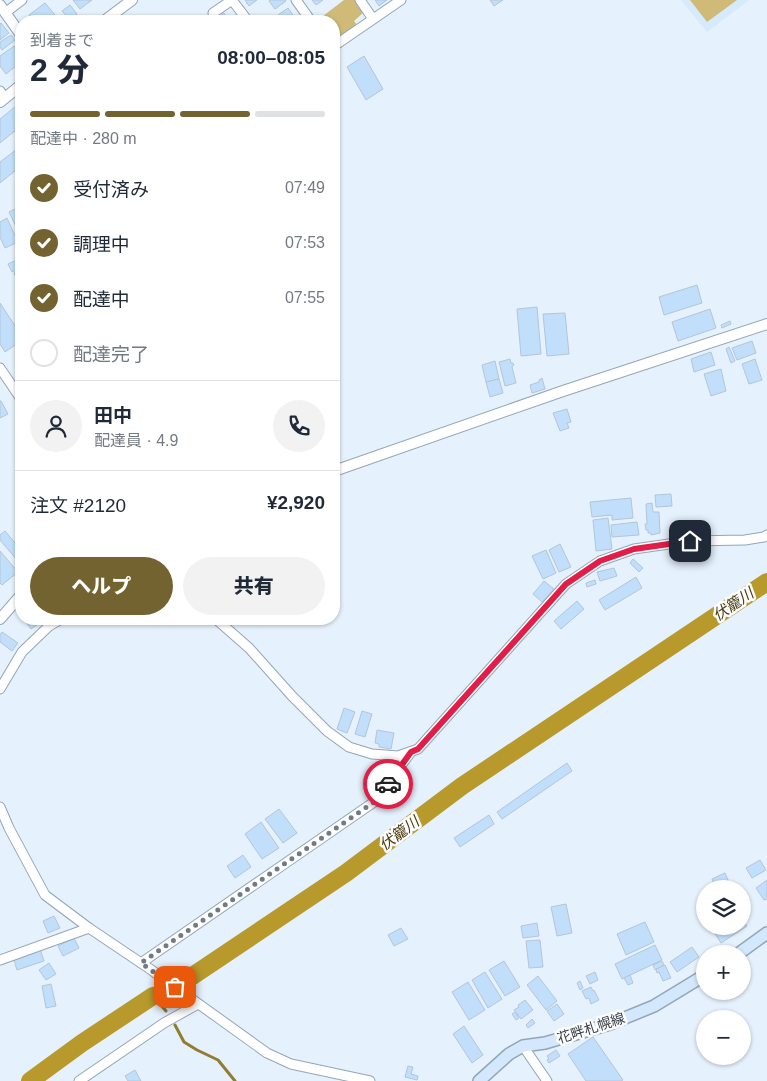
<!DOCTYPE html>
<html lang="ja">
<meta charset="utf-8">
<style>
:root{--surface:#fff;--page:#f2f2f3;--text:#1f2937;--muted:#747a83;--line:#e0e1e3;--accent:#736331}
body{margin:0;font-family:Helvetica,"Noto Sans JP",sans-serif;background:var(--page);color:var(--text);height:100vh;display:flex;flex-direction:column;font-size:19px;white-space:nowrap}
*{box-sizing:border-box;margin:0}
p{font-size:16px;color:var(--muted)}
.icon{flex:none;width:28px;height:28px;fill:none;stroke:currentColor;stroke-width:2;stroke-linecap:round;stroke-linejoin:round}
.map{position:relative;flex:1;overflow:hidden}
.drawer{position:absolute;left:15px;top:15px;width:325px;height:610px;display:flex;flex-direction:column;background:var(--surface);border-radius:20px;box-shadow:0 1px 4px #0004}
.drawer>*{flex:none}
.buttons{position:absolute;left:696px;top:880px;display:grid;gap:10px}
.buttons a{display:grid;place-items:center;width:55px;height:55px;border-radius:50%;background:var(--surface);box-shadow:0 1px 4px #0004;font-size:25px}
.pin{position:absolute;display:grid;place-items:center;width:42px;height:42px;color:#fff;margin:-21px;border-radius:10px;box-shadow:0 2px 8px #0006}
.courier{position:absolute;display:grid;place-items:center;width:50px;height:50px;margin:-25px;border:4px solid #e11d48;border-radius:50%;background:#fff;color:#222;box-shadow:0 1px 6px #0007}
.summary em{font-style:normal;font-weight:800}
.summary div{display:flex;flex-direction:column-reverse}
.summary{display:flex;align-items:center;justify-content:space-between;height:85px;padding:0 15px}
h1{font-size:32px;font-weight:800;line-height:38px}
.bar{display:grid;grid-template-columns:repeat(4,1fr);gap:8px 5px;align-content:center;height:60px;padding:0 15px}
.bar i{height:6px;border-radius:4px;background:var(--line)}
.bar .current{background:var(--accent)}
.bar p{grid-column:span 4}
.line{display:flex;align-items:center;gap:12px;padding:0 15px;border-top:1px solid var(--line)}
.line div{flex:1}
.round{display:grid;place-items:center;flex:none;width:52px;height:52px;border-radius:26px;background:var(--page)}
ol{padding:0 15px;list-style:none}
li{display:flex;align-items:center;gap:15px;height:55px}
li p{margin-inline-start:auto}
li .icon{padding:5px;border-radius:50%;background:var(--accent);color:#fff;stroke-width:4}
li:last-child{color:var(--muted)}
li i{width:28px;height:28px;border:2px solid var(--line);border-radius:50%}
.action{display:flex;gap:10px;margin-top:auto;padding:10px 15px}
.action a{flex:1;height:58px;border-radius:30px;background:var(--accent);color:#fff;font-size:20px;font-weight:800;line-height:58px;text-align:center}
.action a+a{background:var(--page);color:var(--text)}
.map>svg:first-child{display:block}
.built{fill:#d6eafe}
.green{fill:#cfba78}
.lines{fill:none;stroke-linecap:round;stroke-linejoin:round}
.stream{stroke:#907d32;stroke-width:3}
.river{stroke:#b8992b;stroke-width:18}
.building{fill:#c1defb;stroke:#b3c6d9}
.minor-casing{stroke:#93a6b8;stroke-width:11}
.tertiary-casing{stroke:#93a6b8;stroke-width:12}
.secondary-casing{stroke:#93a6b8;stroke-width:14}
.minor{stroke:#fff;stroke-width:9}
.tertiary{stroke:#fff;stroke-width:10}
.secondary{stroke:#d3e8fc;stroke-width:11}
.done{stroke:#727b84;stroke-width:5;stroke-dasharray:0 9}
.route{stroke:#e11d48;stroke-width:6}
.labels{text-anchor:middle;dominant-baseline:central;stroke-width:5;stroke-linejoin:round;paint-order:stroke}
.street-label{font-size:14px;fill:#343c43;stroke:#fcfcfc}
.water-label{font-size:15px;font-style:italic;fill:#473a0d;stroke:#fcfcfc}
</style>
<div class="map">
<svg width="767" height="1081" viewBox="0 0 767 1081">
<rect width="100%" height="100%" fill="#e5f1fc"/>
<polygon class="built" points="681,0 749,0 707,32"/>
<g class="green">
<polygon points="344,0 355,0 364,12 354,21 357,25 338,39 334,39 334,21 320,21 319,19"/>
<polygon points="690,0 737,0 707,22"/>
</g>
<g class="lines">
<g class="stream">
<polyline points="153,996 166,1011"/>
<polyline points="175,1025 184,1042 197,1050 218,1060 235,1081"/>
</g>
<polyline class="river" points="30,1081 82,1043 153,996 167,993 346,873 462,786 767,582"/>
</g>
<g class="building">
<polygon points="73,0 92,0 80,9"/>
<polygon points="245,0 257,0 249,6"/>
<polygon points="270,0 285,0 286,1 275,9 269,1"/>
<polygon points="312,0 323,0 316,5"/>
<polygon points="375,0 387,0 379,6"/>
<polygon points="490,0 503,0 494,6"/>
<polygon points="45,3 60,21 34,21 29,15"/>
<polygon points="70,5 77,14 69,19 62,11"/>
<polygon points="288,8 297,21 282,21 278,15"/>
<polygon points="224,13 230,21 218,21 216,19"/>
<polygon points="276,16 280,21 269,21"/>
<polygon points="1,23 9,33 0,40 0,24"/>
<polygon points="11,35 15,40 2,50 0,47 0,42"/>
<polygon points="14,46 21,56 21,62 6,74 0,66 0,56"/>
<polygon points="364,56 383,89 366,100 347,67"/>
<polygon points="21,102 21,126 0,143 0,119"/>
<polygon points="21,146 21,166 0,183 0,162"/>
<polygon points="21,206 21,237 9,212"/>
<polygon points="7,218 18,242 5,248 0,237 0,222"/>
<polygon points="21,258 21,268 12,272 8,264"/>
<polygon points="21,270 21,279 17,280 14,273"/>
<polygon points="697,285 702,303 664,315 659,297"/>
<polygon points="0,303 21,335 21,341 5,352 0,344"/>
<polygon points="537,307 541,354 521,356 517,309"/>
<polygon points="710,309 716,328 678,341 672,322"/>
<polygon points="565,313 569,354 547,356 543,314"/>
<polygon points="21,318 21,332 15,322"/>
<polygon points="730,321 731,324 722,328 721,325"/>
<polygon points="752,341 756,353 737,360 732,348"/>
<polygon points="729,347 735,361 731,363 726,349"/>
<polygon points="711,352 715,365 694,372 691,359"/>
<polygon points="510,359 511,363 513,363 514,365 512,367 516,383 505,386 499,362"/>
<polygon points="755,359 762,380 749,384 742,364"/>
<polygon points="495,361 499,379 486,382 482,365"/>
<polygon points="721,369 726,391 711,396 704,374"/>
<polygon points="542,378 545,389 532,393 530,385 539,382 539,380"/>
<polygon points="499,379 503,393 490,397 486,382"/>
<polygon points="0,401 1,401 8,414 0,418"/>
<polygon points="567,409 571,422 567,423 569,428 560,431 553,413"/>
<polygon points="671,494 672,506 656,507 655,495"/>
<polygon points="631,498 633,518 612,520 612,515 592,517 590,502"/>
<polygon points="652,503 653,512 659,512 660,533 651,535 651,533 648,533 648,530 646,530 645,524 647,524 646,504"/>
<polygon points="608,518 612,549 596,551 593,520"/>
<polygon points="637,522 639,535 612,537 611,525"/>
<polygon points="5,531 21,550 21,556 17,560 0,540 0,535"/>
<polygon points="560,544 571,567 559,572 549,550"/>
<polygon points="546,550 556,573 543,579 532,556"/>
<polygon points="0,551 18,572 2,585 0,583"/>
<polygon points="633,559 643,568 639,572 630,563"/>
<polygon points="614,568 617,576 600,581 597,572"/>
<polygon points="636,577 642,588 605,610 599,600"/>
<polygon points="595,580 596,584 587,587 586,583"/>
<polygon points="544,581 554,589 542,602 533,594"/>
<polygon points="577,601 584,609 561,629 554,621"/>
<polygon points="24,619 38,619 41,622 31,629"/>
<polygon points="2,632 18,643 12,651 0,642 0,635"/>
<polygon points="344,708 355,712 347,733 337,729"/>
<polygon points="362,711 372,714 365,737 355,734"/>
<polygon points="377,730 394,733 391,749 379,747 379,744 375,743"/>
<polygon points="567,763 572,771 502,819 497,812"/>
<polygon points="279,809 297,833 283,843 265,819"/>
<polygon points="489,815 494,824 460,847 454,838"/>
<polygon points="261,822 279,848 262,859 245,834"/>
<polygon points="243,855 251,867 235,878 227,866"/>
<polygon points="760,860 766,870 752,878 746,868"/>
<polygon points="725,873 732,889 716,889 712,879"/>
<polygon points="767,880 767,899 764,900 756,888"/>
<polygon points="566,904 572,933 557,936 551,907"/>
<polygon points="54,916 60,928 48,933 43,921"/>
<polygon points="742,918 747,926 721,943 714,932 723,926 742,926"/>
<polygon points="645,922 654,942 626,955 617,934"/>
<polygon points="537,923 539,936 523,938 521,926"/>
<polygon points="401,928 408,939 394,946 388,935"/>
<polygon points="74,938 79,948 63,956 58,946"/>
<polygon points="540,940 543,967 529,968 526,941"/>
<polygon points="655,945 662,960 622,979 615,964"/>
<polygon points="692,947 699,957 677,972 670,962"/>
<polygon points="40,949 44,961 17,970 13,957"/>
<polygon points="504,961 520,987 505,996 489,970"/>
<polygon points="662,961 664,965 655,970 653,965"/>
<polygon points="49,963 56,974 46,980 39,970"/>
<polygon points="665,965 671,978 663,981 659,972 657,973 656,969"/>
<polygon points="485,972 502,999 488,1008 472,980"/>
<polygon points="595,972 598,980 590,984 586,976"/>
<polygon points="630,975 633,983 628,985 624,978"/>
<polygon points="538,976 557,1001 546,1010 527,985"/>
<polygon points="580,981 583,988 580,990 577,983"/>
<polygon points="468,982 485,1010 469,1020 452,992"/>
<polygon points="51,984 56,1006 46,1008 42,986"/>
<polygon points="591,987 593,991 594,990 599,1000 591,1004 589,998 586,999 582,991"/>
<polygon points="525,1000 533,1010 521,1019 514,1010 519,1007 518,1005"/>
<polygon points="557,1004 564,1014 554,1021 547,1011"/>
<polygon points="515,1012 519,1018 516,1020 512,1014"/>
<polygon points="532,1019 535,1023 528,1028 526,1025"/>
<polygon points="464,1026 483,1055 472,1063 453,1034"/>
<polygon points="593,1037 623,1080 621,1081 586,1081 568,1054"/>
<polygon points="556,1050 560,1056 549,1063 547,1060 549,1059 547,1056"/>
<polygon points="408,1066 413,1067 411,1074 418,1076 417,1080 405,1077"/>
<polygon points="135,1070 141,1081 128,1081 125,1076"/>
</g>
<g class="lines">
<defs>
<g id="minor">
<polyline points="232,0 248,21"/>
<polyline points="296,0 311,21"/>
<polyline points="360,0 373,19"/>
<polyline points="5,13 22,0"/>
<polyline points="213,13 232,0"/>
<polyline points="334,46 401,0"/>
<polyline points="0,91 5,98"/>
<polyline points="0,368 21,399"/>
<polyline points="216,619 249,648 292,696 327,731 349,747 372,754 398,756 418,749 566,584 600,561 634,549 690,541 745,540 764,537 767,535"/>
<polyline points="0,689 22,652 49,626 61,619"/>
<polyline points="0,807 9,828 45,895 89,928 150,969 267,1053 291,1064 370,1081"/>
<polyline points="0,960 89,928"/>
<polyline points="141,963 374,802 411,752"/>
<polyline points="523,1046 547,1081"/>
<polyline points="79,1081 164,1023 198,1004"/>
</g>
<g id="tertiary">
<polyline points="0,5 21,35"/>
<polyline points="104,21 132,0"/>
<polyline points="0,102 21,85"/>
<polyline points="334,471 563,391 767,324"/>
<polyline points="0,619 21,595"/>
</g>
<g id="secondary">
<polyline points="738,954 767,933"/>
<polyline points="479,1081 509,1054 523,1046 545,1043 610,1024 654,1006 705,975"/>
</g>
</defs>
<use href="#minor" class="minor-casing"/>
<use href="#tertiary" class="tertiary-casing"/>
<use href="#secondary" class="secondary-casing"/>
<use href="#minor" class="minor"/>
<use href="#tertiary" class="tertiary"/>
<use href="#secondary" class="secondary"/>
</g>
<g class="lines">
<polyline class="done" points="175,987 141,963 374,802 388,784"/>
<polyline class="route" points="388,784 411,752 418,749 566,584 600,561 634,549 690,541"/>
</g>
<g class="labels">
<g class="street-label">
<text transform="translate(591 1028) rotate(-18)">花畔札幌線</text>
</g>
<g class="water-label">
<text transform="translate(733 604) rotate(-34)">伏籠川</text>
<text transform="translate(399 833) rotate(-37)">伏籠川</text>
</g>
</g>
</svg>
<div class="buttons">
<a><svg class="icon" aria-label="layers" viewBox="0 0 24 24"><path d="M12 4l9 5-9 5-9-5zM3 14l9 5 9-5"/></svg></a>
<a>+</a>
<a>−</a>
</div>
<div class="pin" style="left:175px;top:987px;background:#ea580c"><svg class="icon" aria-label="bag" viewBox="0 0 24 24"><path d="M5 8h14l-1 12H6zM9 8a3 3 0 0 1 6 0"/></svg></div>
<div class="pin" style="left:690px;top:541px;background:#1f2937"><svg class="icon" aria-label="home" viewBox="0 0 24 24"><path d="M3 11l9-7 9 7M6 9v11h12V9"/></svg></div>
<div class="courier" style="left:388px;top:784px"><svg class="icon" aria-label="car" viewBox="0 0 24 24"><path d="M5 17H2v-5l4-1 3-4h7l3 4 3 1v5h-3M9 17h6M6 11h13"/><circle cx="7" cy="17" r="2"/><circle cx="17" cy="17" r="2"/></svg></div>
<section class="drawer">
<div class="summary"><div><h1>2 分</h1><p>到着まで</p></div><em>08:00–08:05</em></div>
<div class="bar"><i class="current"></i><i class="current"></i><i class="current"></i><i></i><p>配達中 · 280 m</p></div>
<ol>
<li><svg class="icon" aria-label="check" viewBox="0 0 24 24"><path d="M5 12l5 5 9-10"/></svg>受付済み<p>07:49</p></li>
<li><svg class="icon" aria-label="check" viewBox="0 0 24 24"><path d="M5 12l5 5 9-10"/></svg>調理中<p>07:53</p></li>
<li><svg class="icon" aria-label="check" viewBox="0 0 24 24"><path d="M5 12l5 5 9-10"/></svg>配達中<p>07:55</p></li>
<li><i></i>配達完了</li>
</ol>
<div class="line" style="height:90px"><a class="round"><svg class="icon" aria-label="person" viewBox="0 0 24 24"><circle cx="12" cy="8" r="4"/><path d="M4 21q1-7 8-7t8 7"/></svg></a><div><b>田中</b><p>配達員 · 4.9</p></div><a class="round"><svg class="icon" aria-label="phone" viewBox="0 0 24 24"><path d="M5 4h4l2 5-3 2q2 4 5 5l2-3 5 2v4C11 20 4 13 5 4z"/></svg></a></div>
<div class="line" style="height:65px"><div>注文 #2120</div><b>¥2,920</b></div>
<div class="action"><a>ヘルプ</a><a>共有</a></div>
</section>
</div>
